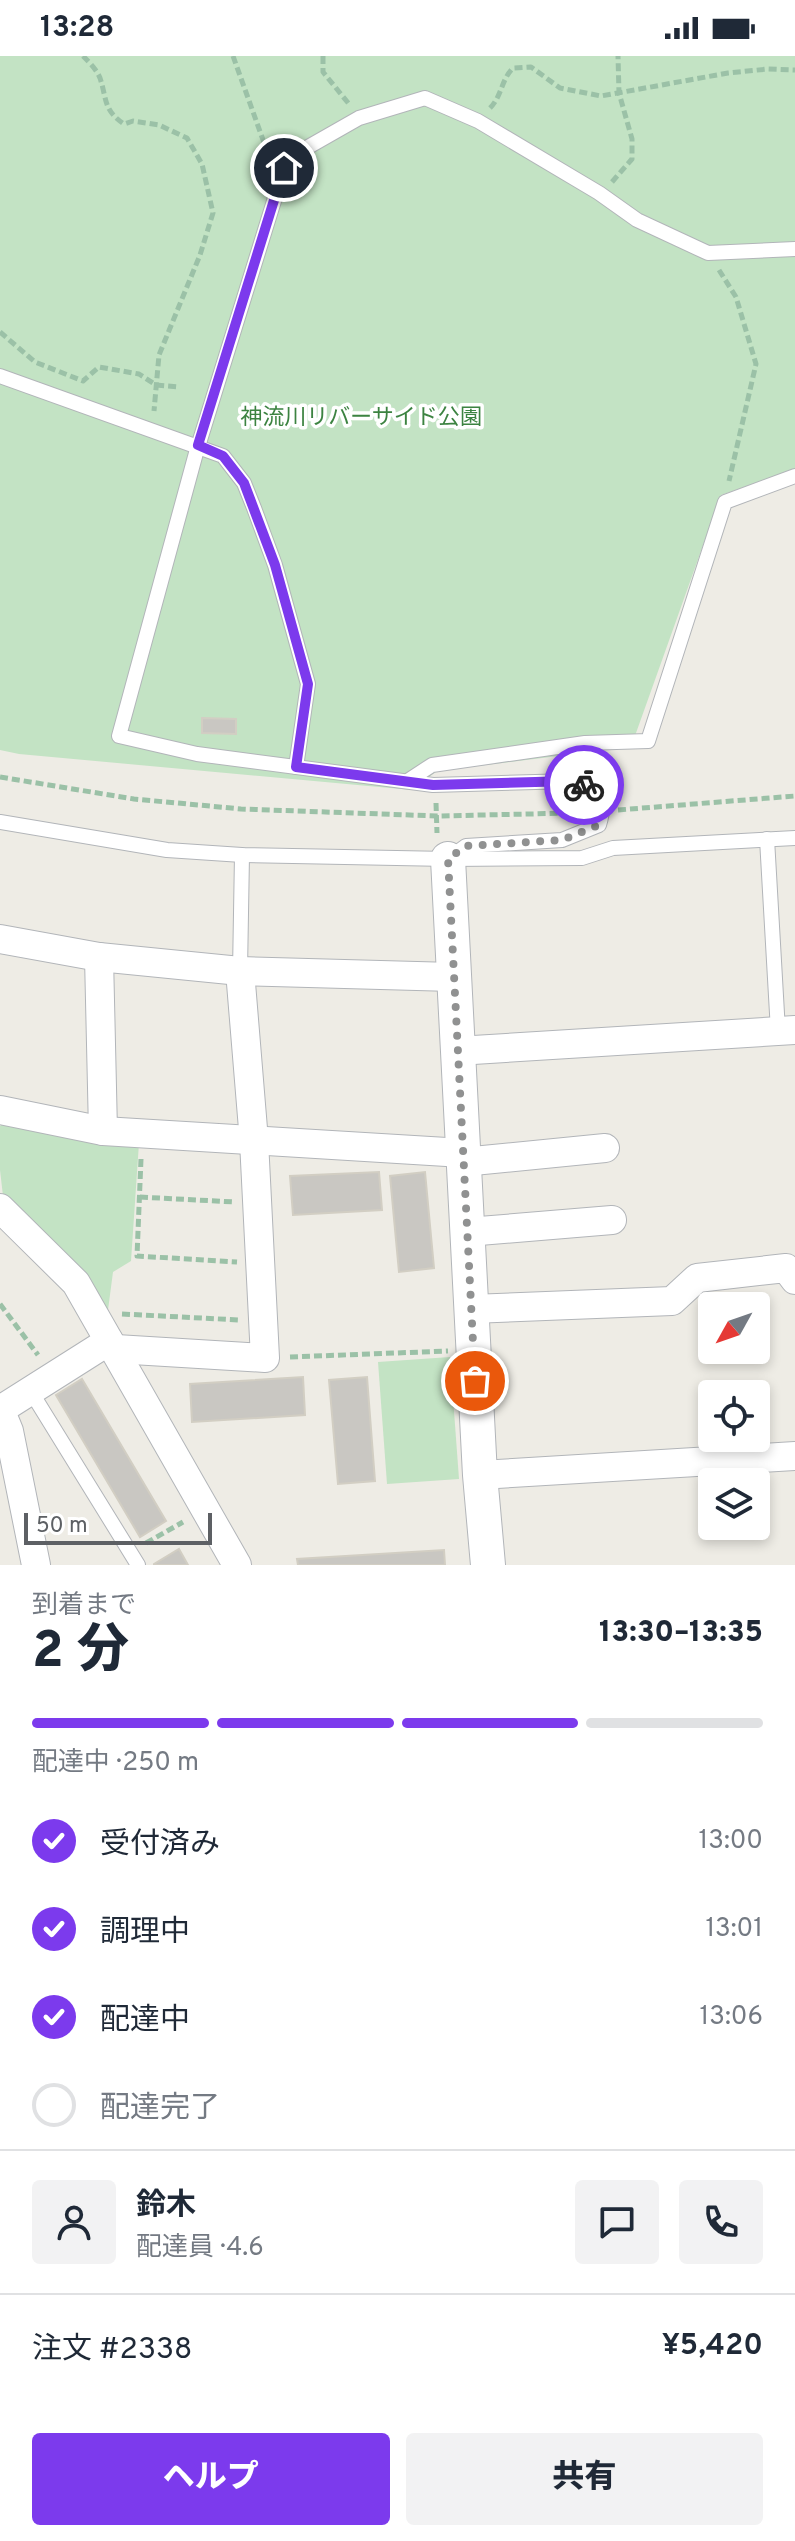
<!DOCTYPE html>
<html lang="ja">
<meta charset="utf-8">
<style>
:root{--surface:#fff;--page:#f2f2f3;--text:#1f2937;--muted:#747a83;--line:#e0e1e3;--accent:#7c3aed}
body{margin:0;font-family:Overpass,"Noto Sans JP",sans-serif;background:var(--page);color:var(--text);height:100vh;display:flex;flex-direction:column;font-size:30px;white-space:nowrap}
*{box-sizing:border-box;margin:0}
p{font-size:26px;color:var(--muted)}
.icon{flex:none;width:44px;height:44px;fill:none;stroke:currentColor;stroke-width:2;stroke-linecap:round;stroke-linejoin:round}
.map{position:relative;height:1509px;overflow:hidden}
.panel{display:flex;flex-direction:column;background:var(--surface);flex:1}
.panel>*{flex:none}
.needle{width:52px;rotate:230deg}
.fabs{position:absolute;left:698px;top:1236px;display:grid;gap:16px}
.fabs a{display:grid;place-items:center;width:72px;height:72px;border-radius:8px;background:var(--surface);box-shadow:0 4px 12px #0003;font-size:40px}
.scale{position:absolute;left:24px;bottom:20px;width:188px;box-sizing:border-box;padding-left:8px;border:4px solid #5d6064;border-top:0;font-size:22px;line-height:28px;white-space:nowrap;color:#5d6064;-webkit-text-stroke:6px #fff;paint-order:stroke}
.pin{position:absolute;display:grid;place-items:center;width:68px;height:68px;color:#fff;margin:-34px;border:4px solid #fff;border-radius:50%;box-shadow:0 2px 8px #0007}
.courier{position:absolute;display:grid;place-items:center;width:80px;height:80px;margin:-40px;border:6px solid #7c3aed;border-radius:50%;background:#fff;color:#222;box-shadow:0 2px 10px #0007}
.overview em{font-style:normal;font-weight:800}
.overview div{display:flex;flex-direction:column-reverse}
.overview{display:flex;align-items:center;justify-content:space-between;height:136px;padding:0 32px}
h1{font-size:52px;font-weight:800;line-height:60px}
.bar{display:grid;grid-template-columns:repeat(4,1fr);gap:12px 8px;align-content:center;height:96px;padding:0 32px}
.bar i{height:10px;border-radius:6px;background:var(--line)}
.bar .selected{background:var(--accent)}
.bar p{grid-column:span 4}
.line{display:flex;align-items:center;gap:20px;padding:0 32px;border-top:2px solid var(--line)}
.line div{flex:1}
.round{display:grid;place-items:center;flex:none;width:84px;height:84px;border-radius:8px;background:var(--page)}
ol{padding:0 32px;list-style:none}
li{display:flex;align-items:center;gap:24px;height:88px}
li p{margin-inline-start:auto}
li .icon{padding:8px;border-radius:50%;background:var(--accent);color:#fff;stroke-width:4}
li:last-child{color:var(--muted)}
li i{width:44px;height:44px;border:4px solid var(--line);border-radius:50%}
.button{display:flex;gap:16px;margin-top:auto;padding:16px 32px}
.button a{flex:1;height:92px;border-radius:8px;background:var(--accent);color:#fff;font-size:32px;font-weight:800;line-height:92px;text-align:center}
.button a+a{background:var(--page);color:var(--text)}
.status{display:flex;justify-content:space-between;align-items:center;height:56px;padding:0 40px;background:var(--surface);direction:ltr}
.status svg{height:22px;fill:currentColor}
.map>svg:first-child{display:block}
.green{fill:#c3e3c4}
.building{fill:#c9c7c2;stroke:#d2cec3;stroke-width:2}
.lines{fill:none;stroke-linecap:round;stroke-linejoin:round}
.service-casing{stroke:#b2b5b9;stroke-width:16}
.minor-casing{stroke:#b2b5b9;stroke-width:30}
.tertiary-casing{stroke:#b2b5b9;stroke-width:36}
.path{stroke:#9bc1a7;stroke-width:5;stroke-dasharray:8 4;stroke-linecap:butt}
.service{stroke:#fff;stroke-width:14}
.minor{stroke:#fff;stroke-width:28}
.tertiary{stroke:#fff;stroke-width:34}
.done{stroke:#909191;stroke-width:8;stroke-dasharray:0 14.4}
.route{stroke:#7c3aed;stroke-width:10}
.labels{text-anchor:middle;dominant-baseline:central;stroke-width:7;stroke-linejoin:round;paint-order:stroke}
.park-label{font-size:22px;fill:#3c8341;stroke:#fff}
</style>
<div class="status"><b>13:28</b><svg viewBox="0 0 49 12"><path d="M0 12V9h3v3zM5 12V6h3v6zM10 12V3h3v9zM15 12V0h3v12zM26 1h20v11H26zM47 4h2v5h-2z"/></svg></div>
<div class="map">
<svg width="795" height="1509" viewBox="0 0 795 1509">
<rect width="100%" height="100%" fill="#eeece5"/>
<g class="green">
<polygon points="0,0 795,0 795,413 721,439 631,691 437,715 412,734 19,698 0,694"/>
<polygon points="8,1064 139,1087 131,1205 113,1216 108,1254 3,1140 0,1114 0,1070"/>
<polygon points="450,1301 459,1423 387,1428 378,1306"/>
</g>
<g class="building">
<polygon points="202,662 236,663 236,678 202,677"/>
<polygon points="379,1116 382,1154 293,1159 290,1120"/>
<polygon points="425,1116 434,1212 399,1216 390,1120"/>
<polygon points="303,1321 305,1359 192,1366 190,1328"/>
<polygon points="367,1321 375,1425 338,1428 329,1324"/>
<polygon points="82,1323 166,1465 140,1481 56,1339"/>
<polygon points="179,1493 188,1509 154,1509 154,1508"/>
<polygon points="444,1494 445,1509 298,1509 297,1503"/>
</g>
<g class="lines">
<defs>
<g id="service">
<polyline points="0,320 223,400 244,427 254,452 275,509 308,628 296,711"/>
<polyline points="409,724 432,709 585,687 648,685 725,446 795,420"/>
<polyline points="0,766 167,794 242,799 448,803 582,802 613,792 795,782"/>
<polyline points="767,783 778,975"/>
<path d="M 448,803 L 466,790 L 562,784 L 599,769 C 608,739 599,734 572,725 L 433,729 L 197,698 L 119,680 L 196,397 L 287,103 L 359,62 L 425,42 L 478,65 L 599,137 L 637,164 L 708,197 L 795,193"/>
<polyline points="240,915 242,799"/>
<polyline points="30,1334 138,1509"/>
</g>
<g id="minor">
<polyline points="0,883 99,901 240,915 453,921"/>
<polyline points="99,901 103,1075"/>
<polyline points="457,995 795,974"/>
<polyline points="0,1054 103,1075 463,1097"/>
<polyline points="463,1106 605,1092"/>
<polyline points="0,1152 76,1227 237,1509"/>
<polyline points="467,1176 612,1164"/>
<polyline points="471,1253 672,1245 697,1222 786,1212 795,1224"/>
<polyline points="116,1293 265,1302 254,1085 240,915"/>
<polyline points="0,1353 9,1375 36,1509"/>
<polyline points="0,1354 109,1285"/>
<polyline points="480,1419 795,1400"/>
</g>
<polyline id="tertiary" points="448,803 480,1419 488,1509"/>
</defs>
<use href="#service" class="service-casing"/>
<use href="#minor" class="minor-casing"/>
<use href="#tertiary" class="tertiary-casing"/>
<g class="path">
<path d="M 83,0 C 89,6 97,14 100,22 C 107,43 103,54 124,68 L 133,65 L 159,69 L 187,82 L 202,108 L 213,157 L 200,199 L 159,299 L 154,355"/>
<polyline points="233,0 267,95 273,97"/>
<polyline points="323,0 323,16 349,48"/>
<path d="M 490,52 C 502,40 501,24 513,12 L 531,11 L 560,32 L 601,40 L 728,17 L 768,13 L 795,14"/>
<polyline points="612,126 632,103 632,83 619,37 618,0"/>
<polyline points="719,214 736,241 756,308 729,425"/>
<polyline points="0,276 35,306 83,325 99,311 139,318 156,329 180,331"/>
<polyline points="0,721 134,743 241,753 438,760 573,757"/>
<polyline points="436,747 437,777"/>
<polyline points="618,754 795,740"/>
<polyline points="141,1103 137,1200 237,1206"/>
<polyline points="140,1141 235,1146"/>
<polyline points="0,1248 38,1299"/>
<polyline points="122,1258 240,1264"/>
<polyline points="290,1301 448,1295"/>
<polyline points="146,1487 183,1466"/>
</g>
<use href="#service" class="service"/>
<use href="#minor" class="minor"/>
<use href="#tertiary" class="tertiary"/>
</g>
<g class="lines">
<path class="done" d="M 475,1325 L 448,803 L 466,790 L 562,784 L 599,769 C 605,750 604,736 584,729"/>
<polyline class="route" points="284,112 198,389 223,400 244,427 275,509 308,628 296,711 433,729 572,725 584,729"/>
</g>
<g class="labels">
<g class="park-label">
<text x="361" y="362">神流川リバーサイド公園</text>
</g>
</g>
</svg>
<div class="fabs">
<a><svg class="needle" viewBox="-14 -14 28 28"><path d="M0-13l5 13h-10z" fill="#e53935"/><path d="M0 13l5-13h-10z" fill="#747a83"/></svg></a>
<a><svg class="icon" aria-label="locate" viewBox="0 0 24 24"><circle cx="12" cy="12" r="6"/><path d="M12 2v4M12 18v4M2 12h4M18 12h4"/></svg></a>
<a><svg class="icon" aria-label="layers" viewBox="0 0 24 24"><path d="M12 4l9 5-9 5-9-5zM3 14l9 5 9-5"/></svg></a>
</div>
<div class="scale">50 m</div>
<div class="pin" style="left:475px;top:1325px;background:#ea580c"><svg class="icon" aria-label="bag" viewBox="0 0 24 24"><path d="M5 8h14l-1 12H6zM9 8a3 3 0 0 1 6 0"/></svg></div>
<div class="pin" style="left:284px;top:112px;background:#1f2937"><svg class="icon" aria-label="home" viewBox="0 0 24 24"><path d="M3 11l9-7 9 7M6 9v11h12V9"/></svg></div>
<div class="courier" style="left:584px;top:729px"><svg class="icon" aria-label="bike" viewBox="0 0 24 24"><circle cx="6" cy="16" r="4"/><circle cx="18" cy="16" r="4"/><path d="M6 16l4-8h5l3 8M10 8l3 8H6M13 5h3"/></svg></div>
</div>
<section class="panel">
<div class="overview"><div><h1>2 分</h1><p>到着まで</p></div><em>13:30–13:35</em></div>
<div class="bar"><i class="selected"></i><i class="selected"></i><i class="selected"></i><i></i><p>配達中 · 250 m</p></div>
<ol>
<li><svg class="icon" aria-label="check" viewBox="0 0 24 24"><path d="M5 12l5 5 9-10"/></svg>受付済み<p>13:00</p></li>
<li><svg class="icon" aria-label="check" viewBox="0 0 24 24"><path d="M5 12l5 5 9-10"/></svg>調理中<p>13:01</p></li>
<li><svg class="icon" aria-label="check" viewBox="0 0 24 24"><path d="M5 12l5 5 9-10"/></svg>配達中<p>13:06</p></li>
<li><i></i>配達完了</li>
</ol>
<div class="line" style="height:144px"><a class="round"><svg class="icon" aria-label="person" viewBox="0 0 24 24"><circle cx="12" cy="8" r="4"/><path d="M4 21q1-7 8-7t8 7"/></svg></a><div><b>鈴木</b><p>配達員 · 4.6</p></div><a class="round"><svg class="icon" aria-label="chat" viewBox="0 0 24 24"><path d="M4 5h16v11H9l-5 4z"/></svg></a><a class="round"><svg class="icon" aria-label="phone" viewBox="0 0 24 24"><path d="M5 4h4l2 5-3 2q2 4 5 5l2-3 5 2v4C11 20 4 13 5 4z"/></svg></a></div>
<div class="line" style="height:104px"><div>注文 #2338</div><b>¥5,420</b></div>
<div class="button"><a>ヘルプ</a><a>共有</a></div>
</section>
